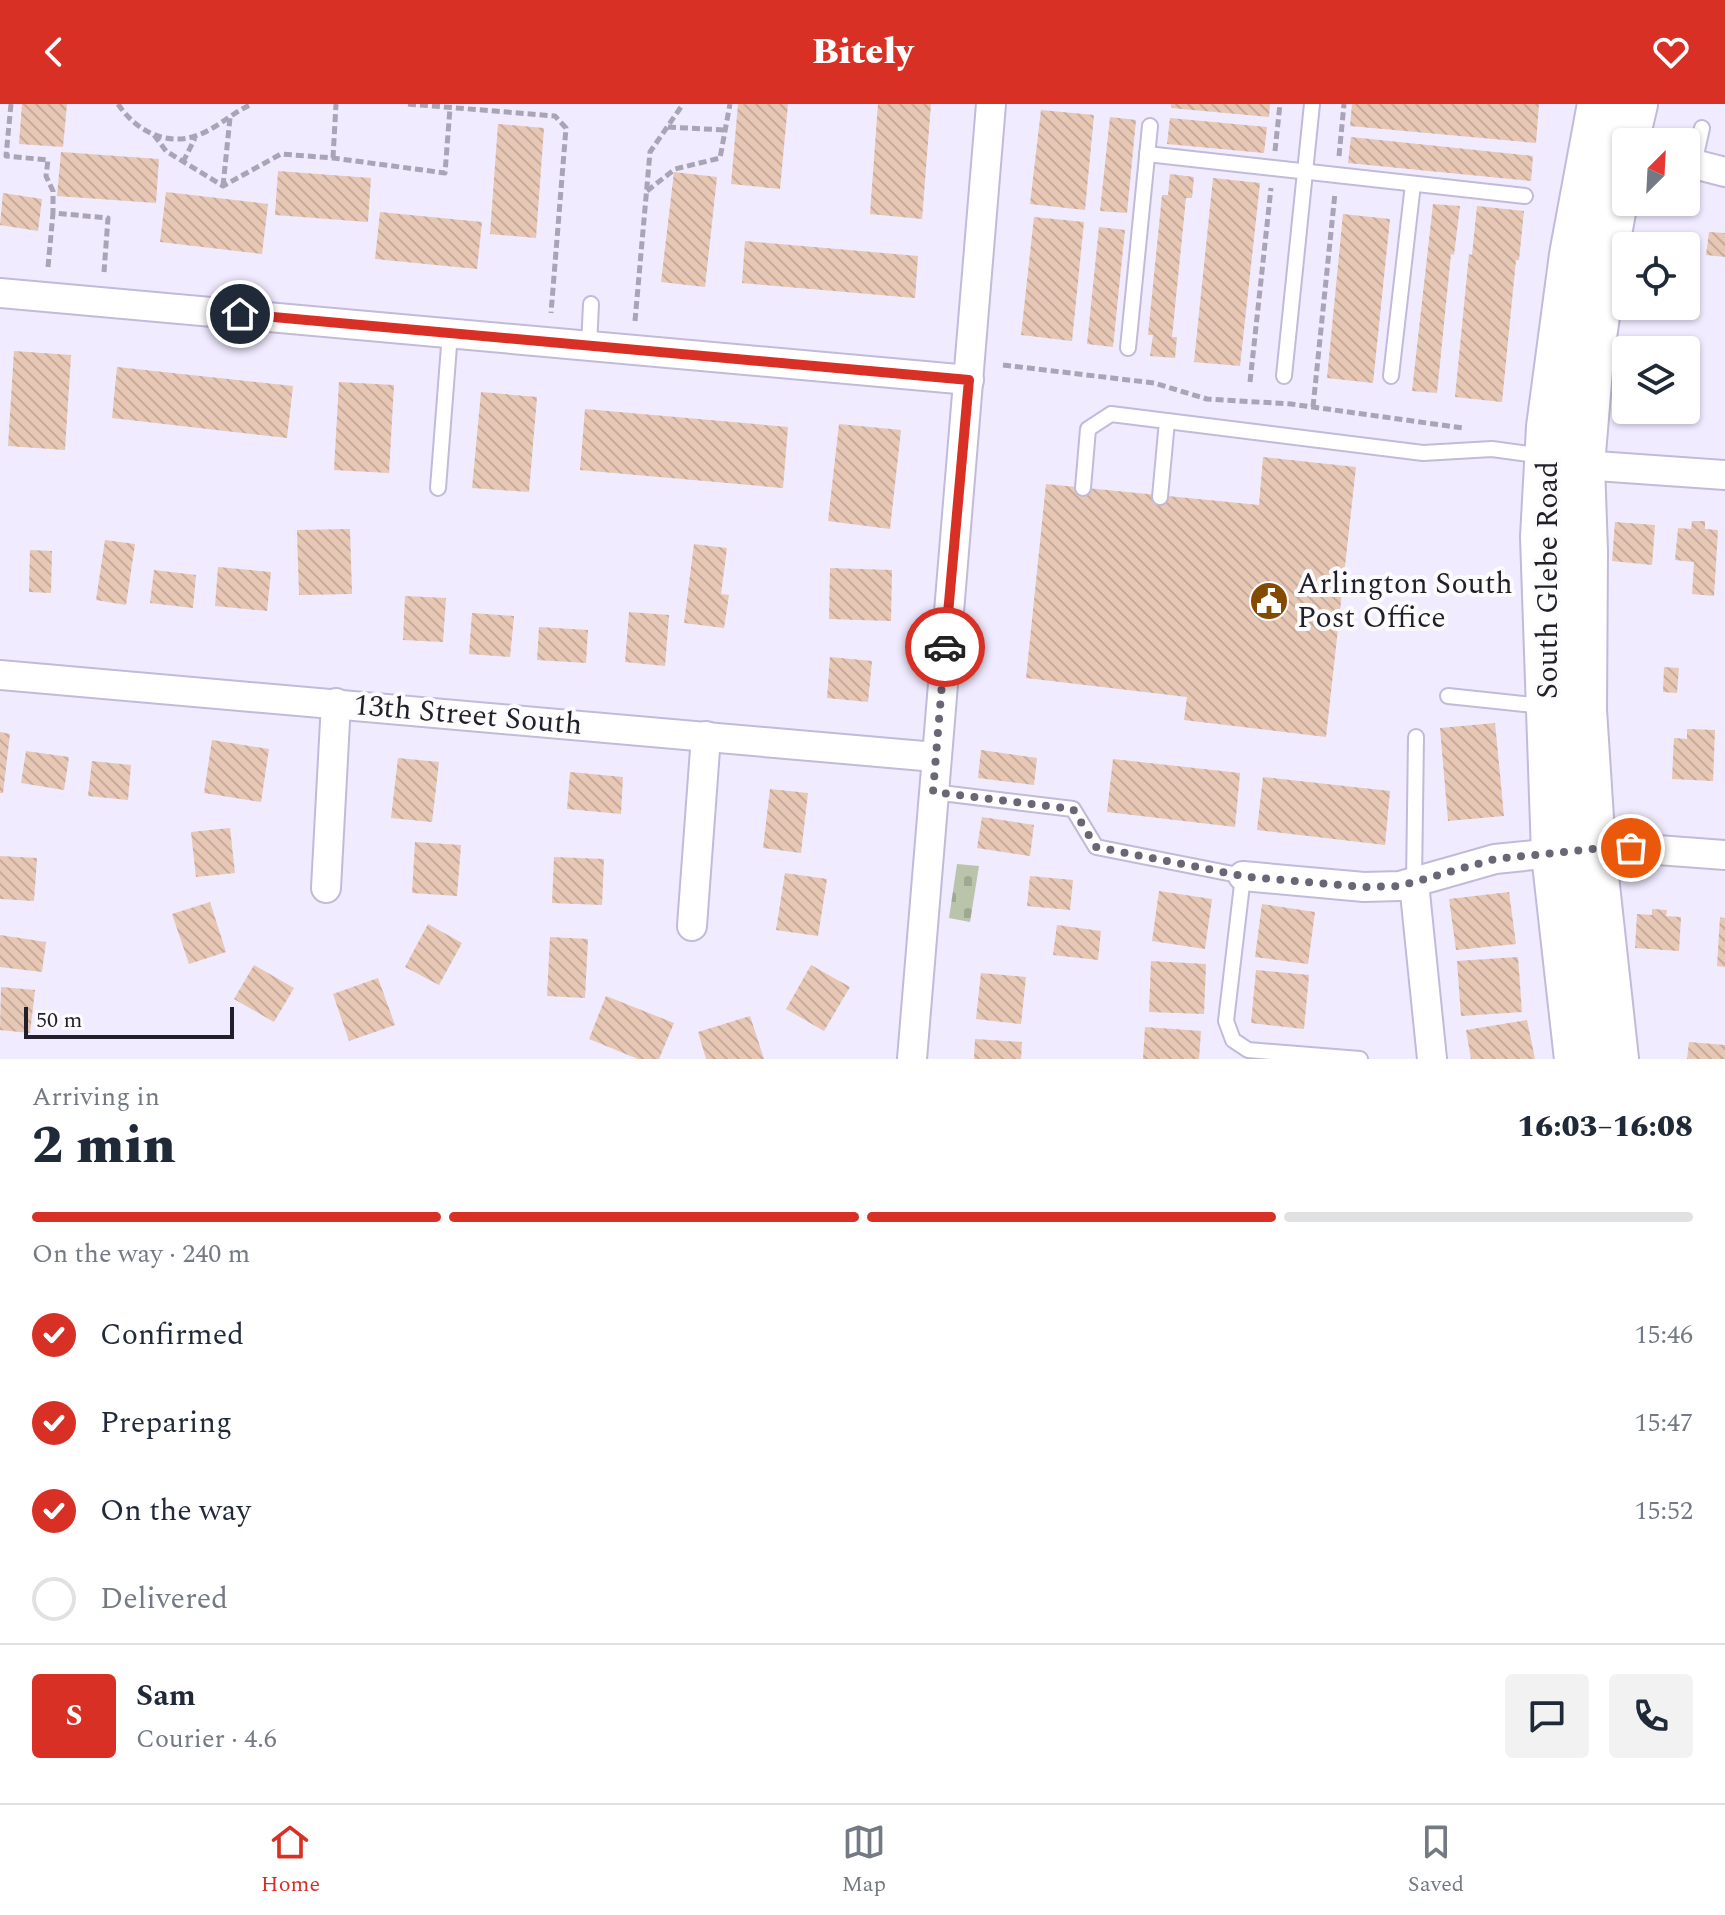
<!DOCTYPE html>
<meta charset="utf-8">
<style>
:root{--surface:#fff;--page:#f2f2f3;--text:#1f2937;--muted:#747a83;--line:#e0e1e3;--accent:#d93025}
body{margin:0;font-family:Spectral,serif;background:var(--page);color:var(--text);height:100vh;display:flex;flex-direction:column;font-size:30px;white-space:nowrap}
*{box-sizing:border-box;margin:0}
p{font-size:26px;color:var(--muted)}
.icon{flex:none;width:44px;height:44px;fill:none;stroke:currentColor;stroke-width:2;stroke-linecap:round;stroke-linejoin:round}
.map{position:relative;height:955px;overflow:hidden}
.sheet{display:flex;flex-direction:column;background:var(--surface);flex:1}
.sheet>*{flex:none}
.needle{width:52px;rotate:24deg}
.fabs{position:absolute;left:1612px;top:24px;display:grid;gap:16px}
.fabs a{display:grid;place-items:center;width:88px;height:88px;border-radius:8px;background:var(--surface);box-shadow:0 2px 6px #0004;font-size:40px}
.scale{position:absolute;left:24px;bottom:20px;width:210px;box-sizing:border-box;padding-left:8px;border:4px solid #221e2a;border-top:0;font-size:22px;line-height:28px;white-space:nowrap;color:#221e2a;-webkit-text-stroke:6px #fcfcfc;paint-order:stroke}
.pin{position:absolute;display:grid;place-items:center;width:68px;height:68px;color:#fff;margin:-34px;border:4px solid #fff;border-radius:50%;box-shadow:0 2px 8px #0007}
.courier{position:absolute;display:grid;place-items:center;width:80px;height:80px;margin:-40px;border:6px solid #d93025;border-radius:50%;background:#fff;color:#222;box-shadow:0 2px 10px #0007}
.head em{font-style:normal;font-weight:800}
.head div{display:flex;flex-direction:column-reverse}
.head{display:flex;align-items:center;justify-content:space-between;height:136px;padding:0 32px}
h1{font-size:52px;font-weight:800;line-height:60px}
.bar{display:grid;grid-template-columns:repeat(4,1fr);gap:12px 8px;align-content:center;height:96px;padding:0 32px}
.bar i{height:10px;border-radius:6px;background:var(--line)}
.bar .on{background:var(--accent)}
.bar p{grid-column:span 4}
.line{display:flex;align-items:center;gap:20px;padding:0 32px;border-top:2px solid var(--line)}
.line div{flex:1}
.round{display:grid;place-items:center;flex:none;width:84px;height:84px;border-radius:8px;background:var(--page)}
ol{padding:0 32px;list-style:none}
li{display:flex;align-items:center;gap:24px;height:88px}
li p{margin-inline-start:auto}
li .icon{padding:8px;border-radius:50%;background:var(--accent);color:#fff;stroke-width:4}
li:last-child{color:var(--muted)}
li i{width:44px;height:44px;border:4px solid var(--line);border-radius:50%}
header{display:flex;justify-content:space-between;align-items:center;height:104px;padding:0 32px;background:var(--accent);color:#fff;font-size:36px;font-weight:800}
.tabs{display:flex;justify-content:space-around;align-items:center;height:112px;border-top:2px solid var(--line);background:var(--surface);font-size:22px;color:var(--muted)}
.tabs a{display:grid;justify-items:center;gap:4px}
.tabs .on{color:var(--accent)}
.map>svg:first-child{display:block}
.cemetery{fill:url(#cemetery-stones)}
.building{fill:url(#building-back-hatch)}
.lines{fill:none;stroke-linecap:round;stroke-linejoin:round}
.service-casing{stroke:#c2bad9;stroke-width:18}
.minor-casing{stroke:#c2bad9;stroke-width:32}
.primary-casing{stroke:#c2bad9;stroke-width:48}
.path{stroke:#a9a4b6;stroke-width:5;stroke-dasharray:8 4;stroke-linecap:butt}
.service{stroke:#fff;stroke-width:14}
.minor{stroke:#fff;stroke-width:28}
.primary{stroke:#fff;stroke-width:44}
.done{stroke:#6a6675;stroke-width:8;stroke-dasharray:0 14.4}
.route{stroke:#d93025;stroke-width:10}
.labels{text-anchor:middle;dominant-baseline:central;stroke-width:8;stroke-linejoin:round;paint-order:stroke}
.street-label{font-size:30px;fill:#221e2a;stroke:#fcfcfc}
.poi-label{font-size:30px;fill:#221e2a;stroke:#fcfcfc;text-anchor:start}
</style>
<header><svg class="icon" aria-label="back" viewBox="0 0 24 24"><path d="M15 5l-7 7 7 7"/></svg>Bitely<svg class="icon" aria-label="heart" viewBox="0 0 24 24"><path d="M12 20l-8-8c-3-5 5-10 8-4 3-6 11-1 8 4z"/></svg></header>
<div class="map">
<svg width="1725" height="955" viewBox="0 0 1725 955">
<defs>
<pattern id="cemetery-stones" width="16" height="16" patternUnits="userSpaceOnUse" patternTransform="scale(2)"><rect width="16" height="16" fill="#b9c4aa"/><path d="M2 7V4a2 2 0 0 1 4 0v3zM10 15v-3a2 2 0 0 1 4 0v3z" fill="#9fa892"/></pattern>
<pattern id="building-back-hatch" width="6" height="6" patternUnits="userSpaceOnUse" patternTransform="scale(2)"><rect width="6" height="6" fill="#e7c8b5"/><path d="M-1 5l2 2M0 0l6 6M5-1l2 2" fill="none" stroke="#c6ab9c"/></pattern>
</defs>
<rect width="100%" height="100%" fill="#f0ebff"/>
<polygon class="cemetery" points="957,760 979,762 970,818 949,814"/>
<g class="building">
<polygon points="22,0 67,0 63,43 19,40"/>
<polygon points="738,0 788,0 780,85 731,80"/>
<polygon points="878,0 931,0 922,115 870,110"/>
<polygon points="1171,0 1270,0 1269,13 1171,4"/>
<polygon points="1352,0 1539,0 1536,39 1350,22"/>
<polygon points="1041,6 1094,11 1085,106 1030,100"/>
<polygon points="1110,13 1136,16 1127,109 1100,107"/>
<polygon points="1170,14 1267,23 1264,49 1167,40"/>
<polygon points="498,20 544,24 536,134 490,130"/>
<polygon points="1351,33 1533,52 1531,77 1348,59"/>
<polygon points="61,48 159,55 156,99 57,92"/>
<polygon points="278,67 371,74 368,118 275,111"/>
<polygon points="674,68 717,73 705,183 661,178"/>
<polygon points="1170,70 1194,73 1192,94 1186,94 1172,233 1177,233 1175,254 1150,252 1153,231 1148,231 1162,91 1168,91"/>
<polygon points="1213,74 1260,79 1240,262 1194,258"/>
<polygon points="166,88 268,100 262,150 160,138"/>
<polygon points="3,89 42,95 38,127 0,121"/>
<polygon points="1433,100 1460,102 1454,151 1451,150 1437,289 1412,287"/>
<polygon points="1477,102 1524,107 1519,156 1516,156 1502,298 1455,293 1469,150 1472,151"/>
<polygon points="380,108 482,118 477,165 375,155"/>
<polygon points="1343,110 1390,115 1373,279 1327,274"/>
<polygon points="1034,113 1084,118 1072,237 1021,231"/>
<polygon points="1099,123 1125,126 1113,243 1087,240"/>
<polygon points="1709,128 1725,129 1725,153 1706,151"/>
<polygon points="745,137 918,152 915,194 742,179"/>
<polygon points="14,247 71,251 65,346 8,342"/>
<polygon points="117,263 293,282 287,334 112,314"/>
<polygon points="339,278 394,281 389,369 334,366"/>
<polygon points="481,288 537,293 529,388 472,384"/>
<polygon points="585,305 788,323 783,384 580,366"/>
<polygon points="839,320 901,326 890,425 828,417"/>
<polygon points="1263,353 1356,363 1326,633 1184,616 1187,593 1026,574 1046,380 1259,401"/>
<polygon points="1692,417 1705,417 1705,425 1718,426 1714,492 1692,490 1694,458 1675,456 1678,424 1691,425"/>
<polygon points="1615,418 1655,421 1652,461 1612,457"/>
<polygon points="350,425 352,490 299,491 297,426"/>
<polygon points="105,436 135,440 126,501 96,496"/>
<polygon points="694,440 727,444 721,490 729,491 724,524 684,519"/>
<polygon points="30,446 52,447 51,489 29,488"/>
<polygon points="218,463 271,468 267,507 215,502"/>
<polygon points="830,464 892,466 891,517 829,515"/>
<polygon points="154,466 196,471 193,504 150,499"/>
<polygon points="405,492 446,494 443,538 403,536"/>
<polygon points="629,508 669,511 665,562 625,558"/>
<polygon points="472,509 514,512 510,553 469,550"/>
<polygon points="539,523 588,526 586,559 537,556"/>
<polygon points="830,553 872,557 868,598 827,594"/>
<polygon points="1664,563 1679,564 1677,589 1663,588"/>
<polygon points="1495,619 1504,712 1448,717 1440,624"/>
<polygon points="1687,625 1715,626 1713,677 1672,675 1674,634 1687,635"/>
<polygon points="0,628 10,630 3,689 0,689"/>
<polygon points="212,636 269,645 261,698 204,689"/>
<polygon points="981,646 1037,654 1034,681 978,674"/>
<polygon points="26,647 69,653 64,686 21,679"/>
<polygon points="398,654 439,658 432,718 391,714"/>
<polygon points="1113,655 1240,669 1235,723 1107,708"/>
<polygon points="92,657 131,661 128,696 88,692"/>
<polygon points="570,668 623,673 621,710 567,705"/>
<polygon points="1263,673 1390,687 1385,741 1257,726"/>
<polygon points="770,685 808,689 801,749 763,744"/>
<polygon points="982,713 1034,721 1030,752 977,744"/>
<polygon points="230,724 235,769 196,773 191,728"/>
<polygon points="415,738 461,741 457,792 412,789"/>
<polygon points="0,752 37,754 34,797 0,795"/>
<polygon points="554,753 604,755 602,801 552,799"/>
<polygon points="785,769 827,775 818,832 776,826"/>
<polygon points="1030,772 1073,776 1070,806 1027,802"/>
<polygon points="1159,787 1212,795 1205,845 1152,837"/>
<polygon points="1509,788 1516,840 1456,846 1449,795"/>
<polygon points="210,798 226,848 189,860 172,810"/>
<polygon points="1262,800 1315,808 1308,860 1255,853"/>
<polygon points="1652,805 1667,806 1666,812 1681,813 1679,847 1635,844 1637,810 1652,811"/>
<polygon points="1720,813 1725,814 1725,863 1717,862"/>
<polygon points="428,820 462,839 439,881 405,863"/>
<polygon points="1057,821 1101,827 1098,856 1053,851"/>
<polygon points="0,831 46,838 42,868 0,863"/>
<polygon points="550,833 588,835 585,894 547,892"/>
<polygon points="1518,853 1522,908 1461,912 1457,857"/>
<polygon points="1151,857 1206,860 1204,910 1149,908"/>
<polygon points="254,861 294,884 274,918 234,895"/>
<polygon points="811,861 850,883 824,927 786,905"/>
<polygon points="1256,866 1309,871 1304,925 1251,919"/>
<polygon points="981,869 1026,873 1021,920 976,915"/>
<polygon points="378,874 395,921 349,937 333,890"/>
<polygon points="1,883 35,886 30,929 0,926"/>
<polygon points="606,892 674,919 659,955 638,955 589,935"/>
<polygon points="750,912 764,955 706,955 698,928"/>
<polygon points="1527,916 1535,955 1471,955 1466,926"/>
<polygon points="1145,923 1201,927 1199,955 1143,955"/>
<polygon points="975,935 1022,938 1021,955 974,955"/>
<polygon points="1689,938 1725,941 1725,955 1687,955"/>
</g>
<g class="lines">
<defs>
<g id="service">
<polyline points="1147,50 1525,92"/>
<polyline points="1694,60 1702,24"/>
<polyline points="589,242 591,200"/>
<polyline points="1128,244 1150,22"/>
<polyline points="1284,272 1312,0"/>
<polyline points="1391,272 1413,80"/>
<polyline points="438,384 450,229"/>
<polyline points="1083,384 1088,325 1111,310 1423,349 1492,345 1544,352"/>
<polyline points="1160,393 1167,317"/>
<polyline points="1448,592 1543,602"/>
<polyline points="933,688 1073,705 1096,743 1243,772 1226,917 1233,936 1248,946 1360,955"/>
<polyline points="1414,779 1416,633"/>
</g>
<g id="minor">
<polyline points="1686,58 1725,68"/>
<polyline points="0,189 969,276"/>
<polyline points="1567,357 1582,361 1725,371"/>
<polyline points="0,571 935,653"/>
<polyline points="1243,772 1364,783 1400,782 1495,755 1593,745 1631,744 1725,751"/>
<polyline points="1414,779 1432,955"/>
<polyline points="326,784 336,599"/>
<polyline points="692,822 706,632"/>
<polyline points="912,955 991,0"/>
</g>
<g id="primary">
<polyline points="1626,38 1635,0"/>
<polyline points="1577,955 1554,750 1543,433 1549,323 1572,151 1600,0"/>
<polyline points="1616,955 1593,745 1584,606 1585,447 1582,361 1591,254 1608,135 1626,39"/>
</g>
</defs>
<use href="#service" class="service-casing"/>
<use href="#minor" class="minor-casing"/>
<use href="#primary" class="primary-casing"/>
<g class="path">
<polyline points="11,0 6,52 48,56 46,72 53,87 53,109"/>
<path d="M 118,0 C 139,31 174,46 209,26 C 224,18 236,7 252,0"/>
<polyline points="408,0 555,12 566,24 551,209"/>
<polyline points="668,23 725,26"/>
<polyline points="154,31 166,47 223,82 281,50 333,54 445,69 450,4"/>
<polyline points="1275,47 1280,0"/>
<polyline points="1339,52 1344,0"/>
<polyline points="333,54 336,0"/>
<polyline points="183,58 195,34"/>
<polyline points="223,82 230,14"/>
<polyline points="647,87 675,65 720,54 730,0"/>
<polyline points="48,163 53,109 108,114 104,168"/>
<polyline points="635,217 650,48 683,0"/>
<polyline points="1003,261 1154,279 1207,295 1291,300 1463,324"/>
<polyline points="1250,278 1271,84"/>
<polyline points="1313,303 1335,89"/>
</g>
<use href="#service" class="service"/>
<use href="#minor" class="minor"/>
<use href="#primary" class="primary"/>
</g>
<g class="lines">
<polyline class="done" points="945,543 933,688 1073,705 1096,743 1248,773 1364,783 1400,782 1495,755 1593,745 1631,744"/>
<polyline class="route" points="240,210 969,276 945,543"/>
</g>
<defs>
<symbol id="civic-disc" viewBox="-11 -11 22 22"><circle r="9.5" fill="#844a00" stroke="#fcfcfc"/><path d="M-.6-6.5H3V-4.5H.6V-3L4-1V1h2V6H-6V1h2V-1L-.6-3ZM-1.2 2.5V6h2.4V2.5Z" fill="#fff"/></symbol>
</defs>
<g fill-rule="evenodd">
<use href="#civic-disc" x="1247" y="475" width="44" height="44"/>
</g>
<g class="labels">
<g class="street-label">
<text transform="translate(1548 476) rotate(-90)">South Glebe Road</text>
<text transform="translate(468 611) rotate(5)">13th Street South</text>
</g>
<g class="poi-label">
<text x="1297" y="480">Arlington South<tspan x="1297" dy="34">Post Office</tspan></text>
</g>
</g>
</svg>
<div class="fabs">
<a><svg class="needle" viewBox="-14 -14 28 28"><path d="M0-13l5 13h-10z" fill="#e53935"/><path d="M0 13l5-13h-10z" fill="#747a83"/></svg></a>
<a><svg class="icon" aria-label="locate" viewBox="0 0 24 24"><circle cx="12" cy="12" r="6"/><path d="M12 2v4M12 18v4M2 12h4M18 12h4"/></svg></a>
<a><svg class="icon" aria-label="layers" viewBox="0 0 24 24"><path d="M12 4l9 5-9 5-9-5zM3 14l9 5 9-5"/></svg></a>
</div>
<div class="scale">50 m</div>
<div class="pin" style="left:1631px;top:744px;background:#ea580c"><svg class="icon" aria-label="bag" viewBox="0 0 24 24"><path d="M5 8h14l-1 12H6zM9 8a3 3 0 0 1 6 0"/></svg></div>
<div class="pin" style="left:240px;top:210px;background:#1f2937"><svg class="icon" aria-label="home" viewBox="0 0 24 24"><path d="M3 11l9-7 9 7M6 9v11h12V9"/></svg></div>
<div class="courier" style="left:945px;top:543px"><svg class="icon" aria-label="car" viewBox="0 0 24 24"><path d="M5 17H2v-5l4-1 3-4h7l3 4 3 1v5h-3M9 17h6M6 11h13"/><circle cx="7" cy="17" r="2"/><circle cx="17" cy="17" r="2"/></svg></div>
</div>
<section class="sheet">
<div class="head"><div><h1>2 min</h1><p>Arriving in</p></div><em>16:03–16:08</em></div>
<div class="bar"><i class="on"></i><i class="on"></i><i class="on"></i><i></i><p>On the way · 240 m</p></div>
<ol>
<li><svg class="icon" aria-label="check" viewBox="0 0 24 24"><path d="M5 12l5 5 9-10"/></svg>Confirmed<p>15:46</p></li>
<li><svg class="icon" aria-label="check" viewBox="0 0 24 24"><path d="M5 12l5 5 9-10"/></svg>Preparing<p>15:47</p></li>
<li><svg class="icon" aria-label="check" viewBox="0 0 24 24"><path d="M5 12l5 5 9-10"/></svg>On the way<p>15:52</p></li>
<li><i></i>Delivered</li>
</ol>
<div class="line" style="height:144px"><b class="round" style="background:var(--accent);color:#fff">S</b><div><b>Sam</b><p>Courier · 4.6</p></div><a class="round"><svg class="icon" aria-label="chat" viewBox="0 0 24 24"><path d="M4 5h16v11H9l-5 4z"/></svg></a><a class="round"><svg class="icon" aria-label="phone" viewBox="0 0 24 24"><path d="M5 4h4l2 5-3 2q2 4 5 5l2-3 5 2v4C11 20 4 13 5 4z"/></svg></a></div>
</section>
<nav class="tabs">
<a class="on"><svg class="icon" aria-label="home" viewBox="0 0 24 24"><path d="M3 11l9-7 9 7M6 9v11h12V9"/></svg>Home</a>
<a><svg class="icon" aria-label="map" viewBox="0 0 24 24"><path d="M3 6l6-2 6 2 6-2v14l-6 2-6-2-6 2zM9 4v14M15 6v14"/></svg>Map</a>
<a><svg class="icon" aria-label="saved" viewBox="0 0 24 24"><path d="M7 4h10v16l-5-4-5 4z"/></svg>Saved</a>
</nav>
